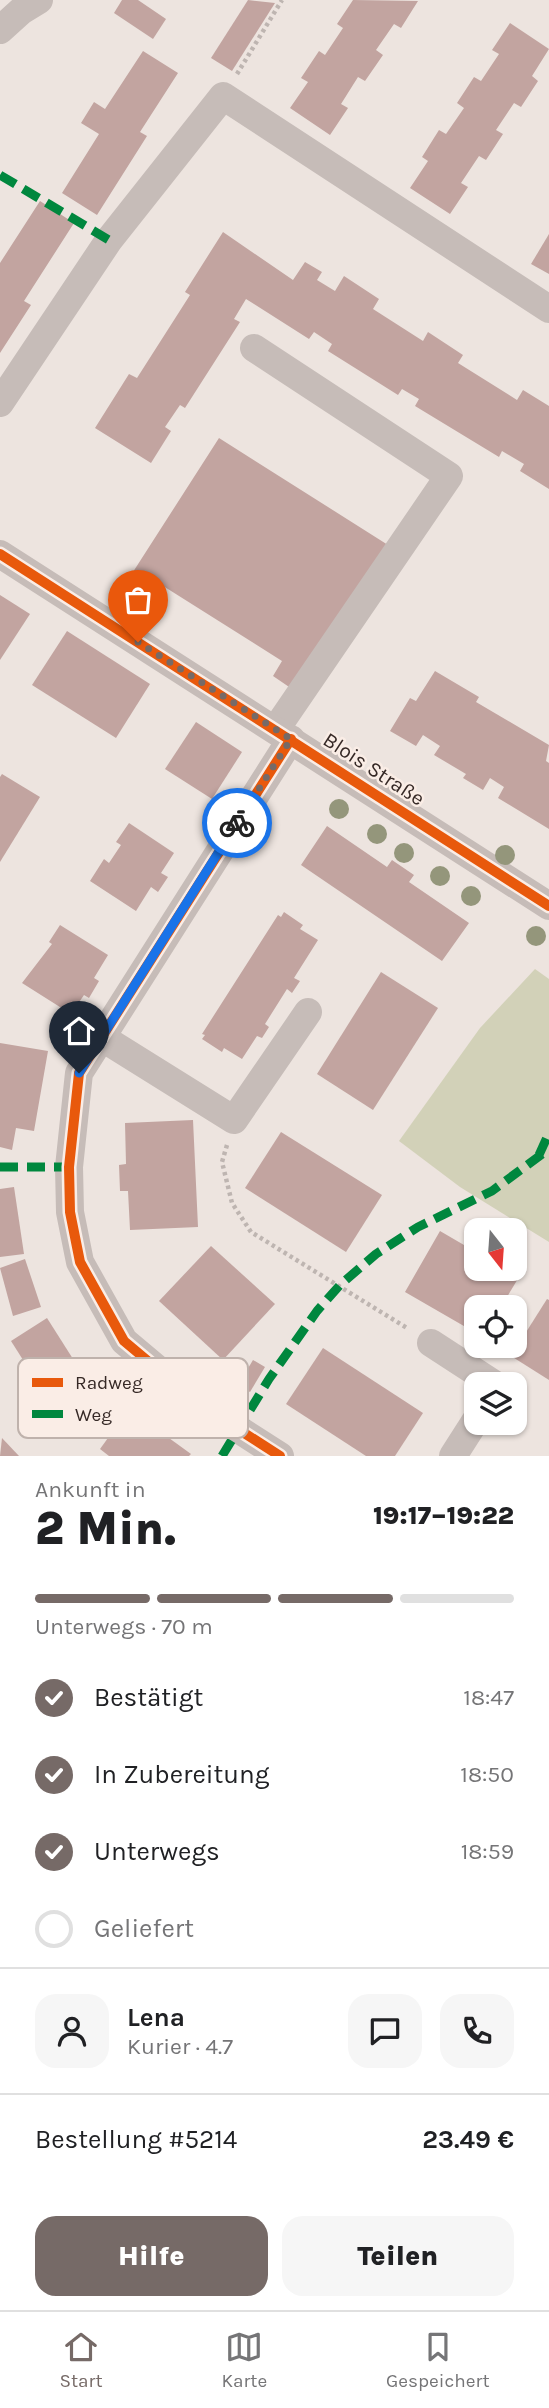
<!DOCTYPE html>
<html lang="de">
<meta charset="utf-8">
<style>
:root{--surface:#fff;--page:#f6f6f6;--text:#202124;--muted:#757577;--line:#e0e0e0;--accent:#766a67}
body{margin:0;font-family:Karla,sans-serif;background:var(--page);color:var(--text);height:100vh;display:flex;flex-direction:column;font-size:26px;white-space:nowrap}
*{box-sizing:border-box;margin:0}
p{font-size:23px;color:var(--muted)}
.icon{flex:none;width:38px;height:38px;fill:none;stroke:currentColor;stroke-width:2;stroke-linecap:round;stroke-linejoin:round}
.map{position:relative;height:1456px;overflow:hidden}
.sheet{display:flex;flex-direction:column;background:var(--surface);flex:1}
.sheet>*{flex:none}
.needle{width:46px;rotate:163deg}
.controls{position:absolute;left:464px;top:1218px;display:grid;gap:14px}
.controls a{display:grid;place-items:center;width:63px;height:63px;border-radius:14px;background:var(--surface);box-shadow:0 2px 5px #0004;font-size:35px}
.pin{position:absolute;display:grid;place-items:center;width:60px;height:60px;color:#fff;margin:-72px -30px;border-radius:50% 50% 50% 0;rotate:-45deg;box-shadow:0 0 7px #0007}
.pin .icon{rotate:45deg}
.courier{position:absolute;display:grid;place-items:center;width:70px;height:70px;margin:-35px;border:5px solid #1a73e8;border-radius:50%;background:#fff;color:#222;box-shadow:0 2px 9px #0007}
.overview em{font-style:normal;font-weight:800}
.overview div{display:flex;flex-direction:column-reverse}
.overview{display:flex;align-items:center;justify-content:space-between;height:119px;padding:0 35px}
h1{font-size:46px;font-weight:800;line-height:52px}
.bar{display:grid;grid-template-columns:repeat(4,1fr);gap:10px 7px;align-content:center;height:84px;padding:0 35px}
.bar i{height:9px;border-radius:5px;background:var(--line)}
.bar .selected{background:var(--accent)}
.bar p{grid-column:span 4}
.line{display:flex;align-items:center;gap:18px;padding:0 35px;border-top:2px solid var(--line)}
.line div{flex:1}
.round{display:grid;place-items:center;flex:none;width:74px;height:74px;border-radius:21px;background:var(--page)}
ol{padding:0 35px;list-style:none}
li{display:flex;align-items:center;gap:21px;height:77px}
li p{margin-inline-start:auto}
li .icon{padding:7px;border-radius:50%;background:var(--accent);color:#fff;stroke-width:4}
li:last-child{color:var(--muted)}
li i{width:38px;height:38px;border:4px solid var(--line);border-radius:50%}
.button{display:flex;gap:14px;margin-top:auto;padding:14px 35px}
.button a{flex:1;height:80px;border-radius:21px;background:var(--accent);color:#fff;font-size:28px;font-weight:800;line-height:80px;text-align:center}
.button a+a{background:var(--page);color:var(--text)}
.menu{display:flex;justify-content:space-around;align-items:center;height:98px;border-top:2px solid var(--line);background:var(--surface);font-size:19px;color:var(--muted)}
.menu a{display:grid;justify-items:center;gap:4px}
.menu .selected{color:var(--accent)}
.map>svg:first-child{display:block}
.green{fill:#d2d1b8}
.building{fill:#c2a4a0}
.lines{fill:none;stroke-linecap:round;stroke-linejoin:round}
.path{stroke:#beb5b1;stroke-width:4.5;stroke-dasharray:3.5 3.5;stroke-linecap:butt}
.minor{stroke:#c6bcb8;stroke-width:28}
.quiet{stroke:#00873e;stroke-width:9;stroke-dasharray:18 9;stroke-linecap:butt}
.cycleway-casing{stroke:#faede6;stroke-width:15}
.cycleway{stroke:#e8590c;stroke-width:10}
.tree{fill:#94967b}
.done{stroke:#766a67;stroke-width:7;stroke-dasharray:0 12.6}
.route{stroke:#1a73e8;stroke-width:9}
.labels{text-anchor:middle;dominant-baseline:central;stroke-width:5;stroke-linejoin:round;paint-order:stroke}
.street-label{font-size:21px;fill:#362926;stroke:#faede6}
.key{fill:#faede6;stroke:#bfb2ac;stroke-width:2}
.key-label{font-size:19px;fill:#362926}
</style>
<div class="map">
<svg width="549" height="1456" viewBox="0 0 549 1456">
<rect width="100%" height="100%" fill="#ede4df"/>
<polygon class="green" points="535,969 549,979 549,1242 460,1187 399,1141 480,1028"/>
<g class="building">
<polygon points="122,0 138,0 166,19 153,39 114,13"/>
<polygon points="248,0 275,3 232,71 211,58"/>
<polygon points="353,0 418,1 401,28 394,24 376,50 383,55 365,81 358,77 341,104 348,108 330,135 290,108 308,82 301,78 319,51 325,55 343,28 337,24"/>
<polygon points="510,23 549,49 532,76 538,81 521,107 514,103 496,130 503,134 486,160 479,156 461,183 468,187 450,214 410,188 428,161 422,157 439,130 446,134 464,108 457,103 474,77 481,81 499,54 492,50"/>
<polygon points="143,51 178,73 140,132 147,136 97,215 62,193 99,134 81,123 94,102 105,109"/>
<polygon points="40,201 74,223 24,301 31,305 0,353 0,263"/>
<polygon points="223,232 293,280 305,262 322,272 317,280 335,291 344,276 379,299 373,309 423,341 428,332 463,355 458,363 517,400 523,390 549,406 549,489 520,471 524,464 502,451 499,457 415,406 419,399 402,389 398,395 328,351 332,344 314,332 309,339 246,299 234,319 240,322 185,408 180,405 165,427 171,431 151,463 95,428 129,374 137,378 190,295 185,292"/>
<polygon points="549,234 549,274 531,264"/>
<polygon points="219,438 388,545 295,691 273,676 282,661 160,584 149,601 124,586"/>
<polygon points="0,595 30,614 0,660"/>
<polygon points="67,631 150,684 116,738 32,685"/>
<polygon points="435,671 479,697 476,702 549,745 546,761 549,763 549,829 498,798 504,787 490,778 483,790 463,778 466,774 434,755 440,746 423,735 416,746 390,731 410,698 416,701"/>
<polygon points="196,722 242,752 212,799 165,769"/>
<polygon points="2,774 40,797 0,862 0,777"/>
<polygon points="129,823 174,853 161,873 168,877 158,892 151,887 136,911 90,881 104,859 109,863 121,845 116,842"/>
<polygon points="327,826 387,867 392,860 414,875 409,882 469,923 442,961 301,865"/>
<polygon points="284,912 303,925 300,929 318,940 294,978 300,981 292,993 287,989 265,1024 269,1027 262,1038 257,1036 242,1059 224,1048 222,1052 202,1039 205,1035 202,1034 278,915 281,917"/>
<polygon points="60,925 108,955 94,978 99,981 89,998 84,995 71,1014 22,983 52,944 49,942"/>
<polygon points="381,972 438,1008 373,1110 317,1074"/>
<polygon points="0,1043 48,1051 34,1131 16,1128 12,1150 0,1147"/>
<polygon points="193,1120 198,1227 130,1230 128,1191 120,1191 119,1165 126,1164 125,1123"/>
<polygon points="281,1132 382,1195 346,1252 245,1188"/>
<polygon points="14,1187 24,1254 0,1257 0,1189"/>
<polygon points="440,1231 476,1252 476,1269 504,1269 519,1277 501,1307 476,1307 476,1333 405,1292"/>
<polygon points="211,1246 275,1304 223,1360 159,1301"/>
<polygon points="25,1259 41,1307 13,1316 0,1268"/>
<polygon points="547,1299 549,1300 549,1380 511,1356"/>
<polygon points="47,1318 80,1370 44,1393 11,1341"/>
<polygon points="323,1348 423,1413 395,1456 366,1456 286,1404"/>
<polygon points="253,1360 265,1367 250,1392 238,1385"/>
<polygon points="129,1409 191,1454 189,1456 109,1456 100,1449"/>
<polygon points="2,1438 19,1456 0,1456"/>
</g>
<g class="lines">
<g class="path">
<polyline points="237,74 282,0"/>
<polyline points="227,1145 222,1162 232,1203 251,1232 407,1328"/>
</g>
<g class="minor">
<polyline points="0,30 21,11 39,0"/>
<polyline points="254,348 449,476 276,729"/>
<polyline points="0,403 109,240 223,96 549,309"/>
<polyline points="0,554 549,906"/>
<polyline points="101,1037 234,1120 308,1012"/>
<polyline points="431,1343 494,1384"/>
<polyline points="280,1456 199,1404 124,1341 80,1262 70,1212 69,1167 79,1073 291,739"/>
<polyline points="453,1456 476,1420"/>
</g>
<g class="quiet">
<polyline points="0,175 109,240"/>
<polyline points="539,1155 549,1133"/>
<polyline points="0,1167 69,1167"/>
<polyline points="222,1456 269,1379 317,1311 340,1285 376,1254 418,1227 492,1191 549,1149"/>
</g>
<defs>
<g id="cycleway">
<polyline points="0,554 549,906"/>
<polyline points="280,1456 199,1404 124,1341 80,1262 70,1212 69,1167 79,1073 291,739"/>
</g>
</defs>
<use href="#cycleway" class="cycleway-casing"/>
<use href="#cycleway" class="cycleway"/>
</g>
<g class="tree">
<circle cx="339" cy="809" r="10"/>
<circle cx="377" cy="834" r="10"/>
<circle cx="404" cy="853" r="10"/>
<circle cx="505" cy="855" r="10"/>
<circle cx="440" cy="876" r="10"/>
<circle cx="471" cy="896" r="10"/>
<circle cx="536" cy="936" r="10"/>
</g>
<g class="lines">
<polyline class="done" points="138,642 291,739 237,823"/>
<polyline class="route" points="79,1073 237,823"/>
</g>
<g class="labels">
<g class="street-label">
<text transform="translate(374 769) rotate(33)">Blois Straße</text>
</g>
</g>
<rect x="18" y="1358" width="230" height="80" rx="10" class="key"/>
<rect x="32" y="1378" width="31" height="9" fill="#e8590c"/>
<rect x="32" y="1410" width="31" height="8" fill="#00873e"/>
<g class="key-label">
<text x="75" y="1389">Radweg</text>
<text x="75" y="1421">Weg</text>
</g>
</svg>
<div class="controls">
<a><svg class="needle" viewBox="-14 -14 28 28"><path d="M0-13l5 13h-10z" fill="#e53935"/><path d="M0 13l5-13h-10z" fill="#757577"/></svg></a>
<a><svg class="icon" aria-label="locate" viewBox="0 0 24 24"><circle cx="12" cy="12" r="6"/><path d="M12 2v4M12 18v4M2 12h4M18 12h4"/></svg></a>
<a><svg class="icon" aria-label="layers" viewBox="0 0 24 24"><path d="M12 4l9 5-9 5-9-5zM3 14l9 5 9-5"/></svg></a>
</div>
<div class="pin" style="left:138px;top:642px;background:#ea580c"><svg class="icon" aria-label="bag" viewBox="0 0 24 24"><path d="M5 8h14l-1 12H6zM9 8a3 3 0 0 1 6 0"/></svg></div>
<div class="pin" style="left:79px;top:1073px;background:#1f2937"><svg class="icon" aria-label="home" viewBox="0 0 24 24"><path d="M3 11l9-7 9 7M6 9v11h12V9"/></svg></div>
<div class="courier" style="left:237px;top:823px"><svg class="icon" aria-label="bike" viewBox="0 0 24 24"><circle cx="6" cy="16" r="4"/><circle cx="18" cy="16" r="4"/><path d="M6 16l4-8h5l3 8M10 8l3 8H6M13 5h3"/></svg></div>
</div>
<section class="sheet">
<div class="overview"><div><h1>2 Min.</h1><p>Ankunft in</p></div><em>19:17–19:22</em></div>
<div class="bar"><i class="selected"></i><i class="selected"></i><i class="selected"></i><i></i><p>Unterwegs · 70 m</p></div>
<ol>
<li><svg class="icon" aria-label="check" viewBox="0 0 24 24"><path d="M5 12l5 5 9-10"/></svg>Bestätigt<p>18:47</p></li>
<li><svg class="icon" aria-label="check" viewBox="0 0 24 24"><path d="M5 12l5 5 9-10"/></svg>In Zubereitung<p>18:50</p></li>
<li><svg class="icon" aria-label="check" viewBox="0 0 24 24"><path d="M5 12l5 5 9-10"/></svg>Unterwegs<p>18:59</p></li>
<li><i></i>Geliefert</li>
</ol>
<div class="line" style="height:126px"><a class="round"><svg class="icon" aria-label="person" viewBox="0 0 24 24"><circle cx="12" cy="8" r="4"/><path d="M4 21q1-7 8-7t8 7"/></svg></a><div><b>Lena</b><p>Kurier · 4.7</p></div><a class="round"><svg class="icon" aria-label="chat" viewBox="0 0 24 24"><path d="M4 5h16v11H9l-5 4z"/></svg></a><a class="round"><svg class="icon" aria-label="phone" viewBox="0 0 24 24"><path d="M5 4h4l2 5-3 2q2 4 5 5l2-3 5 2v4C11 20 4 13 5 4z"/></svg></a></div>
<div class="line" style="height:91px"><div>Bestellung #5214</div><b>23.49 €</b></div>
<div class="button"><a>Hilfe</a><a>Teilen</a></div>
</section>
<nav class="menu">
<a class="selected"><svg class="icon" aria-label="home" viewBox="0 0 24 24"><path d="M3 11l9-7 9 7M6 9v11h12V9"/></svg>Start</a>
<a><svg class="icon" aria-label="map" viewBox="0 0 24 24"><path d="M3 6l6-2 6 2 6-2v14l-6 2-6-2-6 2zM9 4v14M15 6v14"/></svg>Karte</a>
<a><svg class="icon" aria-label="saved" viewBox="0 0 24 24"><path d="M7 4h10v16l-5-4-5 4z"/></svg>Gespeichert</a>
</nav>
